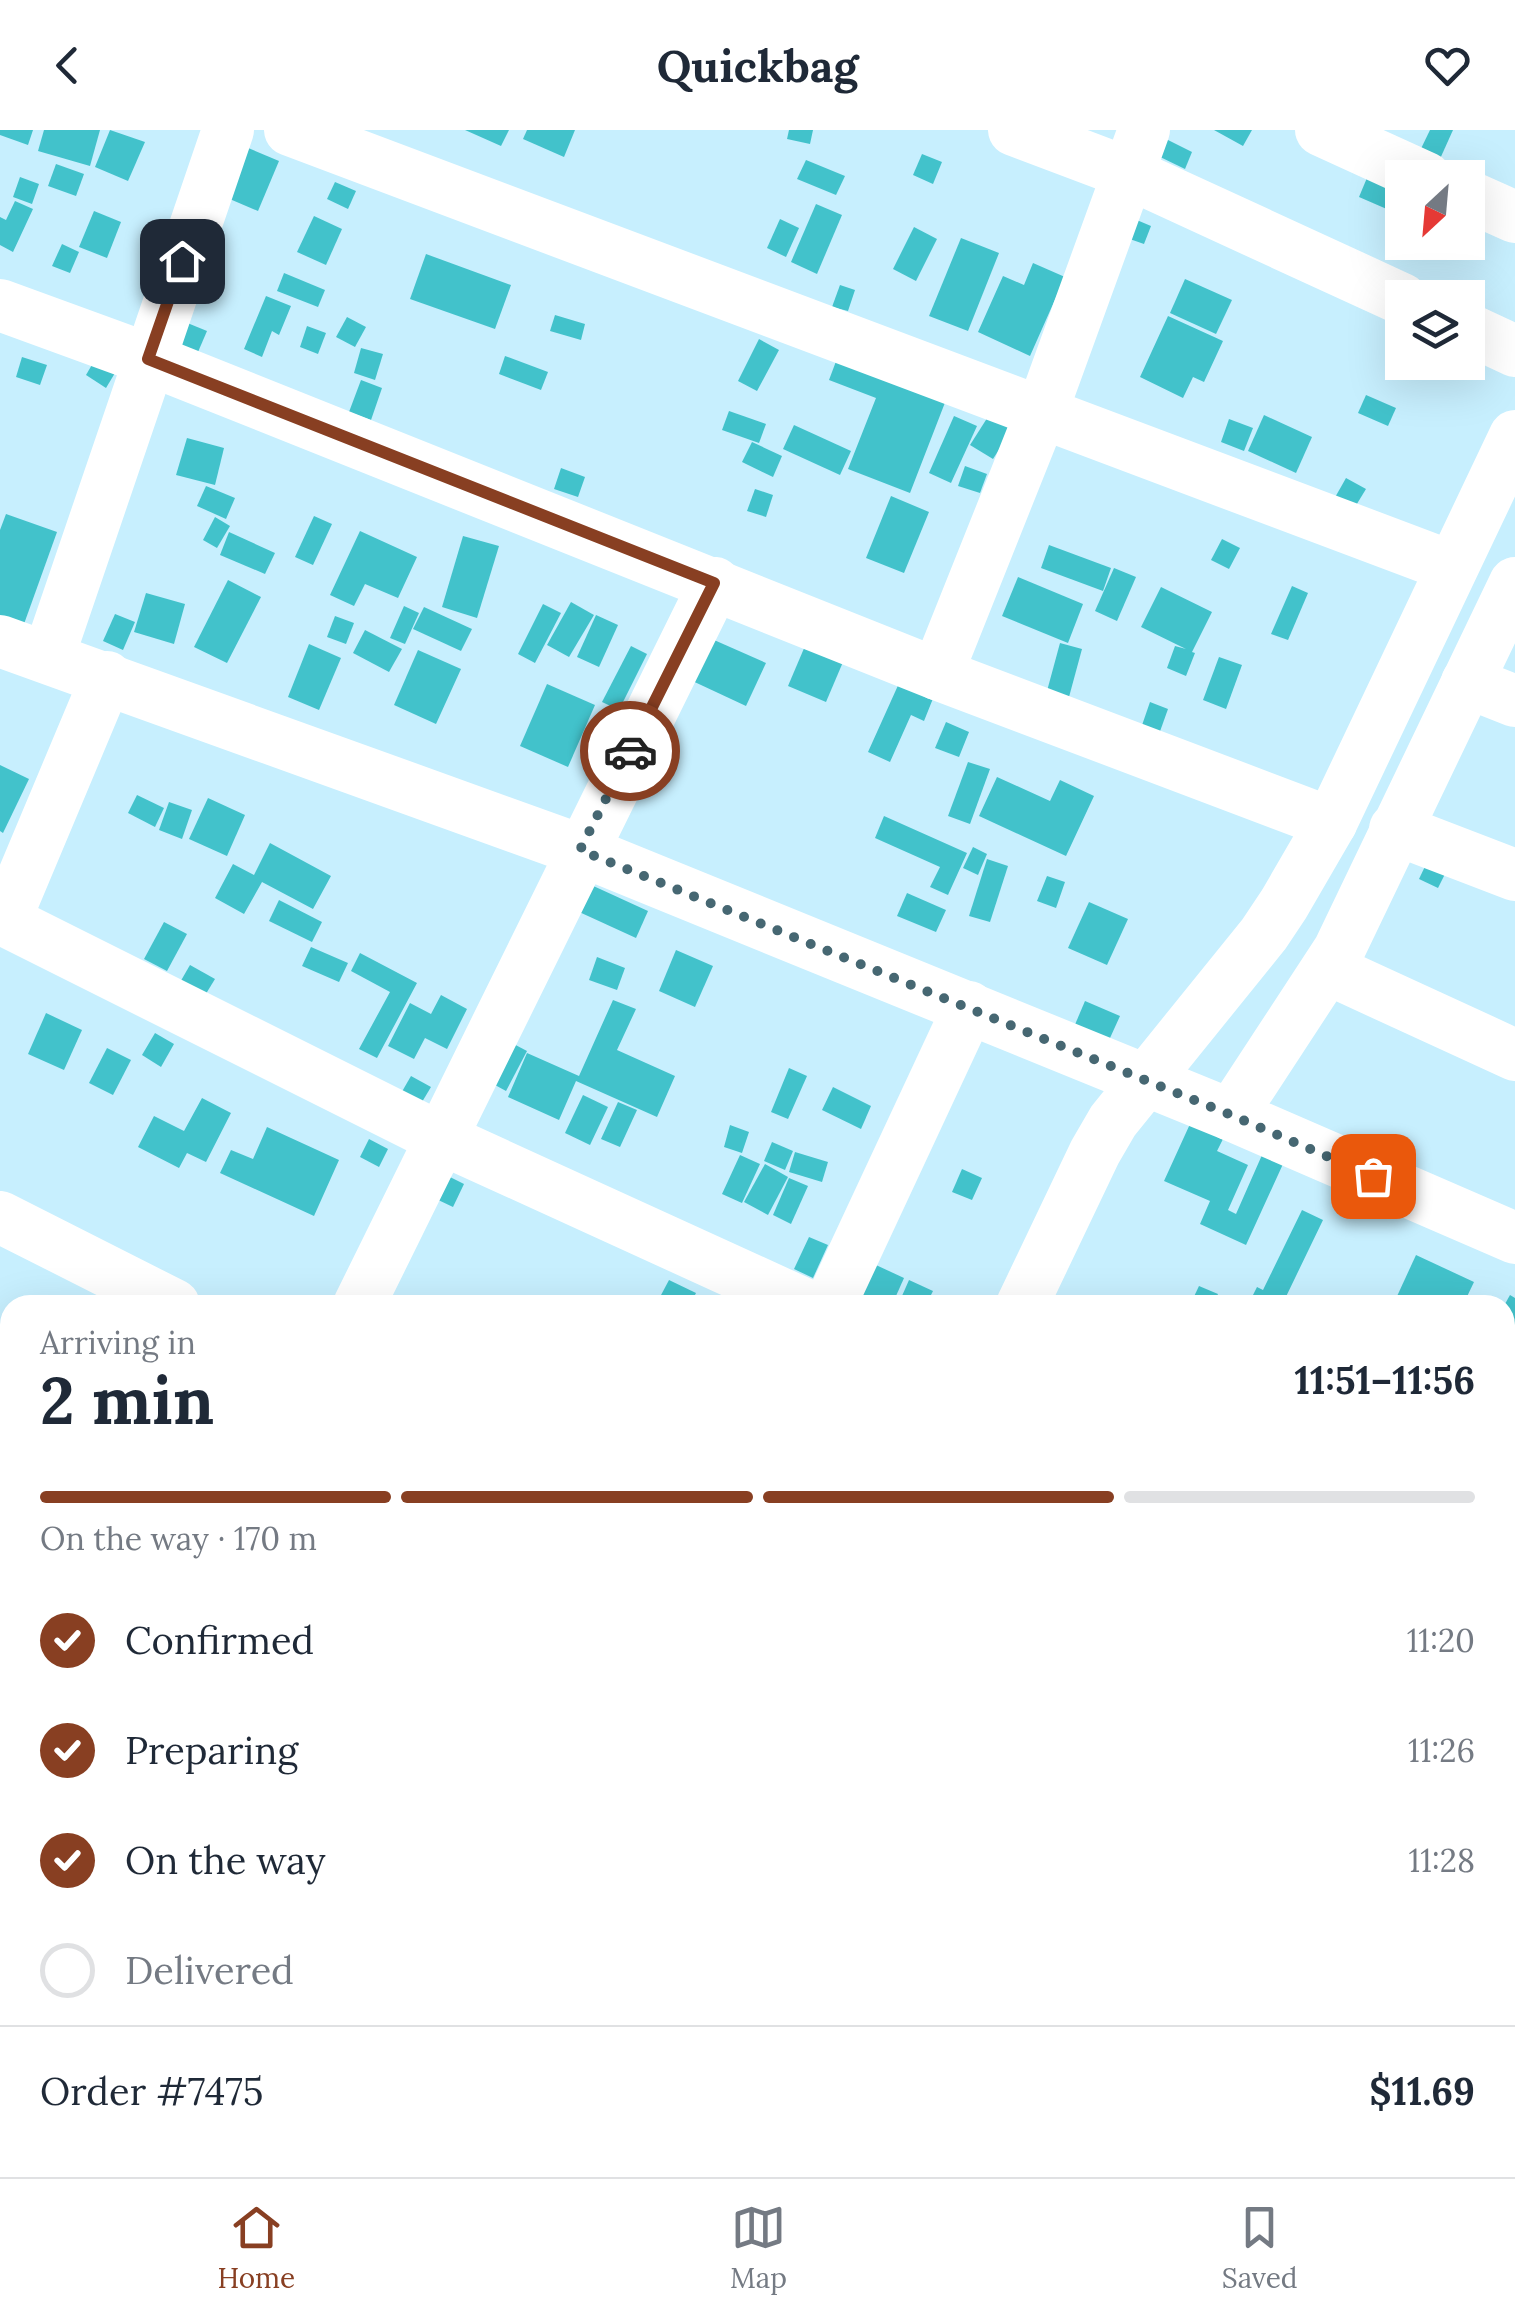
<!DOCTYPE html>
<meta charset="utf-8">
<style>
:root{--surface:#fff;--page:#f6f6f7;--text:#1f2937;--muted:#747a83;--line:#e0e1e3;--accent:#883f22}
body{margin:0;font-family:Lora,serif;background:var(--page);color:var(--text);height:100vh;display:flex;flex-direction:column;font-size:38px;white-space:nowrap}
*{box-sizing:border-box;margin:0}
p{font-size:32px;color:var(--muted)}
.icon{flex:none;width:55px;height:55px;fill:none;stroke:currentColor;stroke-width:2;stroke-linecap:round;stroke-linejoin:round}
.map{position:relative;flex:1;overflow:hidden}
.side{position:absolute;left:0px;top:1165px;width:1515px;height:882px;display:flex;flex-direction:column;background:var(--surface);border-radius:30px 30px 0 0;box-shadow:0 10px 40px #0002}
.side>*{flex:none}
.needle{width:65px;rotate:206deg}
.fabs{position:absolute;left:1385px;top:30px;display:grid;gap:20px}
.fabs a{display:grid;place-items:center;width:100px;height:100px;border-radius:0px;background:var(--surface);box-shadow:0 10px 40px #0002;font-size:50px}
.pin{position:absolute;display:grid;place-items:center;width:85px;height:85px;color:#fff;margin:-42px;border-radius:20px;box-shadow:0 5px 15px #0006}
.courier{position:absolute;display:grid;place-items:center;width:100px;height:100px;margin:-50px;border:8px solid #883f22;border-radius:50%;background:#fff;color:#222;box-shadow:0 2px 12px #0007}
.head em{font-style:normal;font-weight:700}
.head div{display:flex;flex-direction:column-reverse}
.head{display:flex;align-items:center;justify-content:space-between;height:170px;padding:0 40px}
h1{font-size:65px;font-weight:700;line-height:75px}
.bar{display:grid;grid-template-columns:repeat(4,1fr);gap:15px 10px;align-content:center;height:120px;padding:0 40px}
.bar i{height:12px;border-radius:8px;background:var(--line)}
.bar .active{background:var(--accent)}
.bar p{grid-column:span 4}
.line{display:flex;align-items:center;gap:25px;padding:0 40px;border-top:2px solid var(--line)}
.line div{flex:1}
ol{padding:0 40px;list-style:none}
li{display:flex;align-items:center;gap:30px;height:110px}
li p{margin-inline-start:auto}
li .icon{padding:10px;border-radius:50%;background:var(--accent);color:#fff;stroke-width:4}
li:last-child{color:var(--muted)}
li i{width:55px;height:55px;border:5px solid var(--line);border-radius:50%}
header{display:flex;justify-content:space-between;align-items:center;height:130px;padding:0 40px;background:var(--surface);font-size:45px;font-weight:700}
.tab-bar{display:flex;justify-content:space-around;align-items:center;height:140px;border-top:2px solid var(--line);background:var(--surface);font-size:28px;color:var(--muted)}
.tab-bar a{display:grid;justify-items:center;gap:5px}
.tab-bar .active{color:var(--accent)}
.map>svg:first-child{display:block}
.building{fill:#42c2cb}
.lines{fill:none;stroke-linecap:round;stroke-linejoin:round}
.minor{stroke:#fff;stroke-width:52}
.done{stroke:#466772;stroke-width:10;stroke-dasharray:0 18}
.route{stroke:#883f22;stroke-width:12}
</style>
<header><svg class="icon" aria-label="back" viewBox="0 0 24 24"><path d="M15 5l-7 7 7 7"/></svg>Quickbag<svg class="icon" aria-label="heart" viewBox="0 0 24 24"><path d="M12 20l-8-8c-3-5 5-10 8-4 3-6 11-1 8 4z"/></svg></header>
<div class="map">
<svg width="1515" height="2047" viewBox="0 0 1515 2047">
<rect width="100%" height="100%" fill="#c7effe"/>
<g class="building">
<polygon points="0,0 33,0 28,15 0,5"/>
<polygon points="44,0 100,0 90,36 38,21"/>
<polygon points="110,0 145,12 128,51 95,37"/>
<polygon points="465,0 509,0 501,16"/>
<polygon points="527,0 575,0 564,27 523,9"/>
<polygon points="789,0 813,0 810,14 787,9"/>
<polygon points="1214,0 1252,0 1243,16"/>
<polygon points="1430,0 1453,0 1435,40 1415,31"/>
<polygon points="1164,8 1192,22 1185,39 1156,25"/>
<polygon points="246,17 279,31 258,81 225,67"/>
<polygon points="922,24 942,32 933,54 913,45"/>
<polygon points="806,30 845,46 836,65 797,49"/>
<polygon points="56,34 84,44 76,66 48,56"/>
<polygon points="1369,43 1400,57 1389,80 1359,67"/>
<polygon points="20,47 39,54 32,74 13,67"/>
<polygon points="335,52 356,61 348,79 327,69"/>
<polygon points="15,71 33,79 13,122 0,115 0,87 6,90"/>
<polygon points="816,74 842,85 817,144 791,132"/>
<polygon points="94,81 121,92 107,128 79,117"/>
<polygon points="314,86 342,99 326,135 297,122"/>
<polygon points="1132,88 1151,96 1144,114 1124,107"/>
<polygon points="780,89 799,98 786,127 767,118"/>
<polygon points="914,97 937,109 916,151 893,139"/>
<polygon points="961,108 999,123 968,201 929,186"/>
<polygon points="62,114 79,122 70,143 52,136"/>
<polygon points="426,124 511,155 495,199 410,169"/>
<polygon points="1033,133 1065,147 1030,226 978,202 1003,146 1024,155"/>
<polygon points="284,143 325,160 318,177 277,161"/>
<polygon points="1185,149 1232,170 1216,204 1170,183"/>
<polygon points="840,155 855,160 848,181 832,177"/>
<polygon points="266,166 291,176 279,205 272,201 262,227 244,219"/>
<polygon points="555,185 585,194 581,210 550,201"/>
<polygon points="1168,186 1223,211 1204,252 1193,247 1183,268 1140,247"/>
<polygon points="347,187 366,197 355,217 336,207"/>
<polygon points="185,192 207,201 198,222 176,213"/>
<polygon points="307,196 326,203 318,224 300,217"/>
<polygon points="759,209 779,220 757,261 738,251"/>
<polygon points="361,218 383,224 375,250 354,243"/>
<polygon points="97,226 118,238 106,258 86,245"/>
<polygon points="505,226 548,242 541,260 499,244"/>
<polygon points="838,226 946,270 910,363 848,339 876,268 829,250"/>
<polygon points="22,227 47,235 40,255 16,247"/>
<polygon points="361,250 382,258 371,290 349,282"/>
<polygon points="1366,265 1396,278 1388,296 1358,283"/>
<polygon points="729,281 766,294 759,313 722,300"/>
<polygon points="991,282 1014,296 993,329 970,315"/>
<polygon points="1264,285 1312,307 1296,343 1248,321"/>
<polygon points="954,286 977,296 951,353 929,343"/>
<polygon points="1229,289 1253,298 1244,321 1221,312"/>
<polygon points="794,295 851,321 840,345 783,319"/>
<polygon points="187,308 224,318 215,355 176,345"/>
<polygon points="752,312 782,326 773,347 742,332"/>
<polygon points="965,336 987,344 980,363 958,356"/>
<polygon points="561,338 585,347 578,367 554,359"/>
<polygon points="1346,348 1366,359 1352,382 1333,371"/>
<polygon points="206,356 235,368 226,389 197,376"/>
<polygon points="755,359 773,365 766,387 747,381"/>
<polygon points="891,366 929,382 904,443 866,428"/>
<polygon points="6,384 57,402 24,494 0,486 0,400"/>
<polygon points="314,386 332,394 313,435 295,427"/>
<polygon points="215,387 230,396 217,418 203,410"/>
<polygon points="360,401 417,427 398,468 365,454 354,476 330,465"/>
<polygon points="229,402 275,423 265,444 220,425"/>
<polygon points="463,406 499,416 477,488 442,477"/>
<polygon points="1222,409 1240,418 1229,439 1211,430"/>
<polygon points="1049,415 1111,438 1103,461 1041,438"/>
<polygon points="1114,438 1136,447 1117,491 1095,481"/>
<polygon points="1018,447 1083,474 1068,513 1002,486"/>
<polygon points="228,450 261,467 227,533 194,517"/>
<polygon points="1292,456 1308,463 1288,510 1271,504"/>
<polygon points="1161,457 1212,482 1192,522 1195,523 1186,546 1167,538 1175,516 1186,519 1141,497"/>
<polygon points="146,463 185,474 174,514 134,502"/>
<polygon points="571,472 594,485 569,527 547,515"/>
<polygon points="543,474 561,483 535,533 518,524"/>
<polygon points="404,476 419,483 405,514 390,508"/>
<polygon points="424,477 472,499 461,521 413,499"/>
<polygon points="115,484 135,492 123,520 103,511"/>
<polygon points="596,485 618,495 599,537 577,527"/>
<polygon points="335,486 354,493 346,514 327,507"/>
<polygon points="365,500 402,519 389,542 353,523"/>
<polygon points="705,506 766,533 746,576 686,548"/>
<polygon points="1060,513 1082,519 1069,567 1047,561"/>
<polygon points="309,514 341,528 319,580 288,567"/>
<polygon points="631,516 647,524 619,580 602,572"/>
<polygon points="805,516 843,532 826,572 788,556"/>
<polygon points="418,520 461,539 436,594 394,575"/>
<polygon points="1219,527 1242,535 1226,579 1203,570"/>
<polygon points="900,551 934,566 924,591 911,585 890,632 868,622"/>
<polygon points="547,554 595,575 568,637 520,616"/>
<polygon points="1150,572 1168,579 1158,607 1140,601"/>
<polygon points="946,592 969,602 959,627 935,618"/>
<polygon points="968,632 990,639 970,694 948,686"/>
<polygon points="0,635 29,649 3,703 0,701"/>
<polygon points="997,647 1050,671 1060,650 1094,666 1066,726 979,686"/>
<polygon points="137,665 164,678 155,697 128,683"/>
<polygon points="208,668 245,685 227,726 189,709"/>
<polygon points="169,672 192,680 182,709 159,700"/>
<polygon points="884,686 967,723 948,765 930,757 940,737 875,708"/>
<polygon points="270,713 331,746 313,779 262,752 244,784 215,768 233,734 254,745"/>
<polygon points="973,717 987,724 978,745 963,738"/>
<polygon points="1429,728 1448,738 1438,758 1419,749"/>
<polygon points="987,729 1008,736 990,792 969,786"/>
<polygon points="1047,746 1065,752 1056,778 1037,771"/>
<polygon points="589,754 648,781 636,808 577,781"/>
<polygon points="907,763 946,780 936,802 897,786"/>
<polygon points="279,770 322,792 312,812 269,791"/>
<polygon points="1089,772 1128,789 1107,835 1068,818"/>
<polygon points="164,792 187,804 167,841 144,829"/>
<polygon points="311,817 348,833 339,852 302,836"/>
<polygon points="676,820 713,836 695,877 659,861"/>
<polygon points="360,823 417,853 377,928 359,919 390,862 351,841"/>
<polygon points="597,827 625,838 617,860 589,850"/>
<polygon points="190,835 215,849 204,867 179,854"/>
<polygon points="441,865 467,879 447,919 425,908 414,929 388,916 410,873 431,884"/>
<polygon points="613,870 636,879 617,920 675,946 657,987 576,951 559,990 508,967 527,923 579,946"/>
<polygon points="1085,871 1120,886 1105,919 1071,904"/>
<polygon points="46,883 82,900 64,940 28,924"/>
<polygon points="155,903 174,914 161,937 142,925"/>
<polygon points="506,910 527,921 506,961 484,949"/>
<polygon points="107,918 131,930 113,965 89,953"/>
<polygon points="789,938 807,946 788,989 771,982"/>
<polygon points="411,946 431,957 419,977 400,965"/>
<polygon points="833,957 871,976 861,999 822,980"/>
<polygon points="583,965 608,977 590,1015 565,1003"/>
<polygon points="202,968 231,983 206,1032 187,1023 179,1038 138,1017 154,986 184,1001"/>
<polygon points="618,972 637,980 620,1017 601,1009"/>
<polygon points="1190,994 1223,1009 1217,1021 1248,1035 1228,1080 1236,1084 1262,1025 1283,1034 1246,1115 1200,1094 1210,1071 1164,1051"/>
<polygon points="730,995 749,1002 742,1023 724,1017"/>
<polygon points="267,997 339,1030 314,1086 220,1043 231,1020 253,1029"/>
<polygon points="369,1009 388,1019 379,1037 360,1027"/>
<polygon points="772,1012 793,1021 785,1040 764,1031"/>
<polygon points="795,1022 828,1032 822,1052 789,1042"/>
<polygon points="740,1025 760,1034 742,1073 722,1064"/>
<polygon points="765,1034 788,1047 768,1085 744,1072"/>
<polygon points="962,1039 982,1048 972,1070 952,1062"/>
<polygon points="446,1045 464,1054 453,1077 434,1068"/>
<polygon points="789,1048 808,1056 791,1094 773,1085"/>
<polygon points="1302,1080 1323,1090 1282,1175 1248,1175 1257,1157 1263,1160"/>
<polygon points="809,1107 828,1115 813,1148 794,1139"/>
<polygon points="1416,1125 1474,1152 1463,1175 1393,1175"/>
<polygon points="876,1135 904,1148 892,1175 858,1174"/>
<polygon points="669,1150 696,1163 690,1175 675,1175 660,1167"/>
<polygon points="909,1150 933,1161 926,1175 898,1175"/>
<polygon points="1199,1156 1218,1164 1213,1175 1190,1175"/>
<polygon points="1510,1165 1515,1168 1515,1212 1505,1231 1505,1174"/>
<polygon points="7,1248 10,1250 10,1298 0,1294 0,1263"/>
<polygon points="1505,1299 1515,1303 1508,1328 1515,1331 1515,1357 1505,1353"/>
<polygon points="1515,1612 1515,1661 1505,1658 1505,1643"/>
<polygon points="10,1702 10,1764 0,1759 0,1720"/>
<polygon points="1505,1779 1515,1783 1515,1810 1505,1832 1515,1836 1514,1859 1505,1855"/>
<polygon points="0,1866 10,1871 10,1903 0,1926"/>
<polygon points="40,2038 95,2038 108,2044 106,2047 34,2047"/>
<polygon points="114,2038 138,2038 156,2047 111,2047"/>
<polygon points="264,2038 300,2038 296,2047 260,2047"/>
<polygon points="1335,2038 1368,2038 1364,2047 1330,2047"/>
</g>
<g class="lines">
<g class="minor">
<polyline points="290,0 1452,437"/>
<polyline points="1014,0 1128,43 1402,169"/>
<polyline points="1321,0 1426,48"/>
<polyline points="1468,66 1515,87"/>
<polyline points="0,175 148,229 937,544 1331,693"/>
<polyline points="1468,199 1515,221"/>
<polyline points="0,511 580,720 1231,985 1515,1108"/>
<polyline points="48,528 228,0"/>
<polyline points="937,544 1042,281 1144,0"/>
<polyline points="1467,552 1515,571"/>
<polyline points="1395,699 1515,745"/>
<polyline points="0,788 440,1008 806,1175"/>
<polyline points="5,790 107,547"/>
<polyline points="1328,839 1515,925"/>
<polyline points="1231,985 1339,820 1515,453"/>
<polyline points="0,1087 174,1175"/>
<polyline points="359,1175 715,453"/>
<polyline points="830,1175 969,877"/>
<polyline points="1022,1175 1095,1022 1113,991 1264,804 1284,774 1331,693 1515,306"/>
<polyline points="0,1376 10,1382"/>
<polyline points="1505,1417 1515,1421"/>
<polyline points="0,1598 10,1604"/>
<polyline points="1505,1729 1515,1732"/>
<polyline points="0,1799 10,1804"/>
<polyline points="1505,2004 1515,2008"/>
<polyline points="0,2033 10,2009"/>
<polyline points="481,2038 500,2047"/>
<polyline points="796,2038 813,2047"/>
<polyline points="610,2047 615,2038"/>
<polyline points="1082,2047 1086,2038"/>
<polyline points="1392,2047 1395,2038"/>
</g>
</g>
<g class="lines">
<polyline class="done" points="630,621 580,720 1231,985 1373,1046"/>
<polyline class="route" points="182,131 148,229 714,453 630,621"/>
</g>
</svg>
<div class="fabs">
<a><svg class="needle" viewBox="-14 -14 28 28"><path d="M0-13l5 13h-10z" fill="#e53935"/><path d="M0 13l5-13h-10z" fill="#747a83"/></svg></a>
<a><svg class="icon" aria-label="layers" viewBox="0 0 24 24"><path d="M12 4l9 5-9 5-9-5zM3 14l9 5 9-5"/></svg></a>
</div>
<div class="pin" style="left:1373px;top:1046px;background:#ea580c"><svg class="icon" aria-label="bag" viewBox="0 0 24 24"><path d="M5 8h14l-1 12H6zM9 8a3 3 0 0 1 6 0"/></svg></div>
<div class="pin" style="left:182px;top:131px;background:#1f2937"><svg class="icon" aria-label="home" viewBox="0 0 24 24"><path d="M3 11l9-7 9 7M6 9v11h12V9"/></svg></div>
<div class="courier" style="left:630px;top:621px"><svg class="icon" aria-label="car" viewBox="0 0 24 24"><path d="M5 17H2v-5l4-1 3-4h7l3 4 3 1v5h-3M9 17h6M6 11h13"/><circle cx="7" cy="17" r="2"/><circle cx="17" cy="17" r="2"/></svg></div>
<section class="side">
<div class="head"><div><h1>2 min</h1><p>Arriving in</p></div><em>11:51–11:56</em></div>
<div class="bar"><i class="active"></i><i class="active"></i><i class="active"></i><i></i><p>On the way · 170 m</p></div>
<ol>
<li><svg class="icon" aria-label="check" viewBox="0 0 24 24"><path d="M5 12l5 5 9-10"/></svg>Confirmed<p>11:20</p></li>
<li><svg class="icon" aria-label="check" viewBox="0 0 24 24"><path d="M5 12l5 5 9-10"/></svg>Preparing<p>11:26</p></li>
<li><svg class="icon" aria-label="check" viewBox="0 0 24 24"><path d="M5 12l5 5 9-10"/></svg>On the way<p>11:28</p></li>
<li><i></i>Delivered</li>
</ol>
<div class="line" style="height:130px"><div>Order #7475</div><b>$11.69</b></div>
</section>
</div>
<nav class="tab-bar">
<a class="active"><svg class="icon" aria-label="home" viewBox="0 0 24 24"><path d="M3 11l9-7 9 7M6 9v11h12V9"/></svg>Home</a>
<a><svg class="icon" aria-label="map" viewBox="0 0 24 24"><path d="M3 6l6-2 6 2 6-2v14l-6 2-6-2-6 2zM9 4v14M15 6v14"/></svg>Map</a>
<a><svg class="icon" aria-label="saved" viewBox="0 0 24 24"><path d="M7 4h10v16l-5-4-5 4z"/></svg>Saved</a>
</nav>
